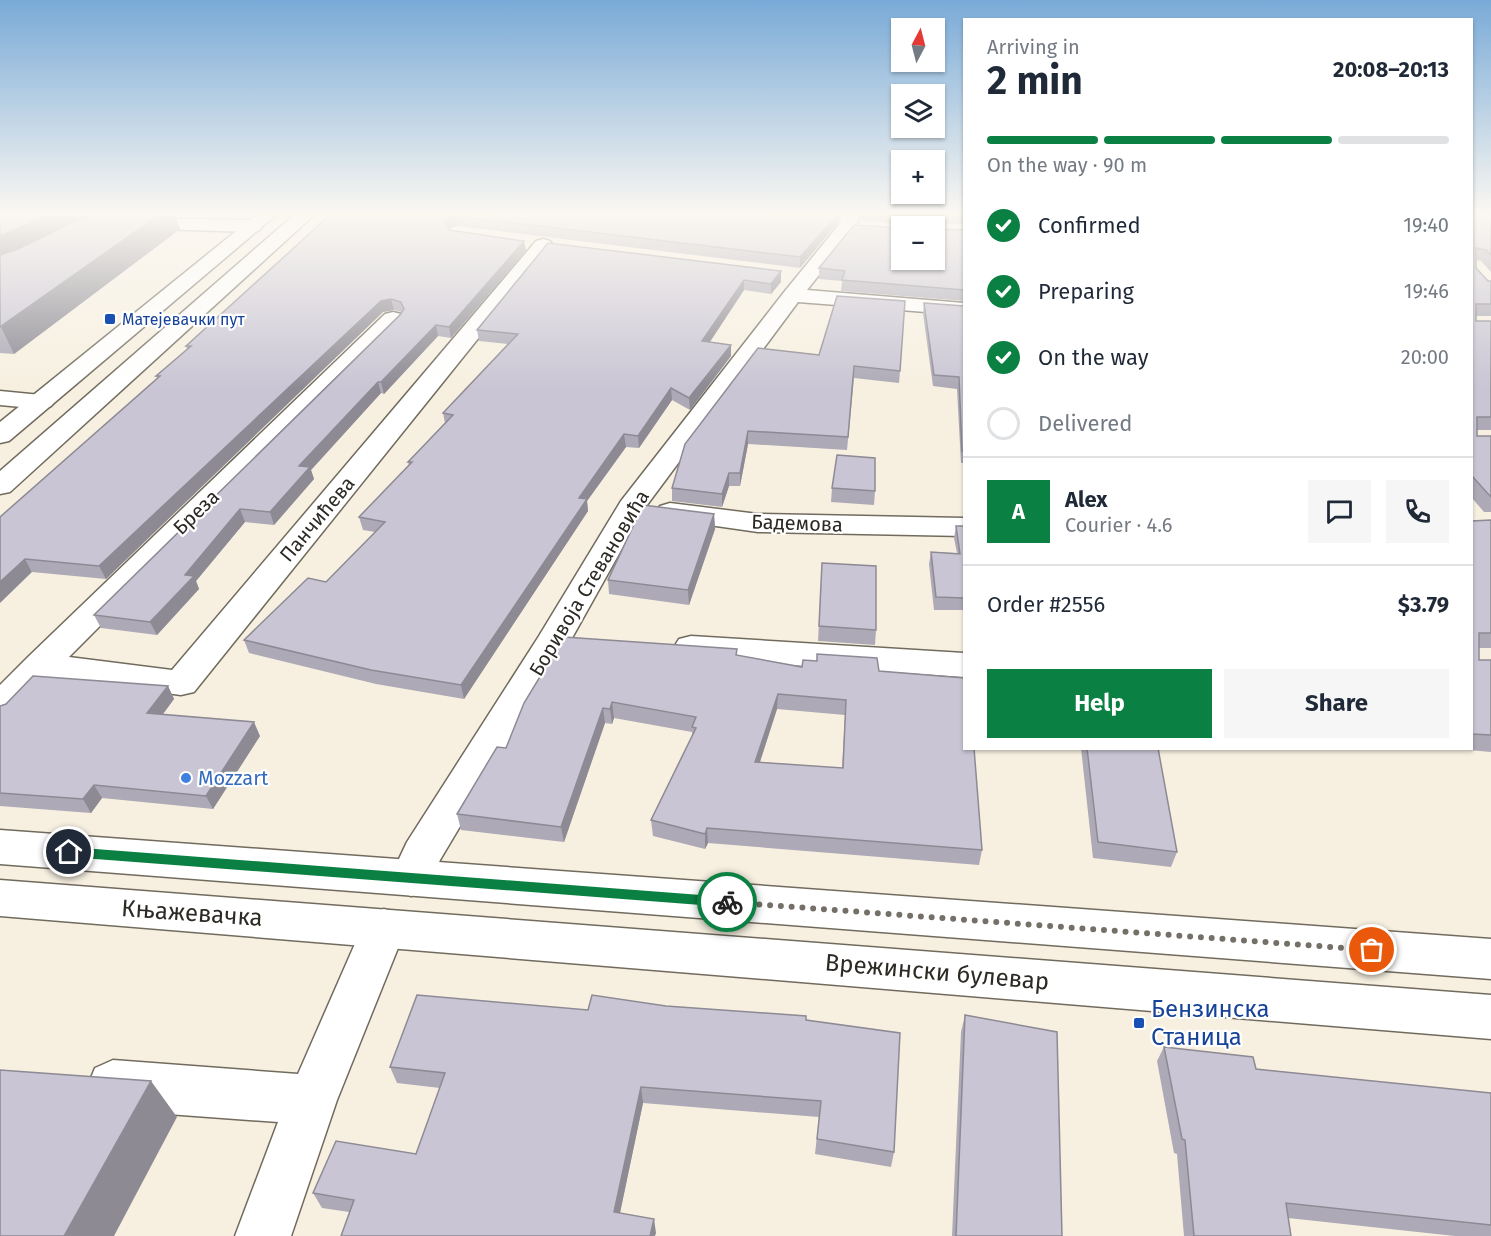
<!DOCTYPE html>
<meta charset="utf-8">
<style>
:root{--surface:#fff;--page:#f6f6f7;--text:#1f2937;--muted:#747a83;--line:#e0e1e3;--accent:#0b8043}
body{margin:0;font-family:"Fira Sans",sans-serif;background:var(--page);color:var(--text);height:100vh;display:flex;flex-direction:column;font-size:22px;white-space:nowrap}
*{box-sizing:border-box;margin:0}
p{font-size:20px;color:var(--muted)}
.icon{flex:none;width:33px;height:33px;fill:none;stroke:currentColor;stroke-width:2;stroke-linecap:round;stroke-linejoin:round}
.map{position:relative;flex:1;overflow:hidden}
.side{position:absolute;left:963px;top:18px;width:510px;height:732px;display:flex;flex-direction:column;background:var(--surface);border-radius:0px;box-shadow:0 2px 4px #0004}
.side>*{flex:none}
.needle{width:39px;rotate:7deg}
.tools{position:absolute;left:891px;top:18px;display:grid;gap:12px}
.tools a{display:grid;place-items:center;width:54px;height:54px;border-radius:0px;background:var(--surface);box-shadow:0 2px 4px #0004;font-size:30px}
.pin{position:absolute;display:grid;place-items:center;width:51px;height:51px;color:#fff;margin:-26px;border:3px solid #fff;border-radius:50%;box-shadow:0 2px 6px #0007}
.courier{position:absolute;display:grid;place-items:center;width:60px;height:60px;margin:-30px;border:4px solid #0b8043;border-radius:50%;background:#fff;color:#222;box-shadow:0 2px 8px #0007}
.overview em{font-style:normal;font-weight:700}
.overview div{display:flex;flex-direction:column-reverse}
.overview{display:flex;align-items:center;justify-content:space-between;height:102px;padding:0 24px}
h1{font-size:39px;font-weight:700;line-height:45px}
.bar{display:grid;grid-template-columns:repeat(4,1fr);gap:9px 6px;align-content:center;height:72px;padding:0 24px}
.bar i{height:8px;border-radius:4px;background:var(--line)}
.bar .active{background:var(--accent)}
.bar p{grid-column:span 4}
.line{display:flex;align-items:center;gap:15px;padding:0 24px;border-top:2px solid var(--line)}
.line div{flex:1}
.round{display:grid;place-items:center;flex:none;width:63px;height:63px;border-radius:0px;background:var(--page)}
ol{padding:0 24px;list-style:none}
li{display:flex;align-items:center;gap:18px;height:66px}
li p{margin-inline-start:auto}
li .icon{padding:6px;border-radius:50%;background:var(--accent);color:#fff;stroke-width:4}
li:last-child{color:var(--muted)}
li i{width:33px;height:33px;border:3px solid var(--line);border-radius:50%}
.button{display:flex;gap:12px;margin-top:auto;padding:12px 24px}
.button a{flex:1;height:69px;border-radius:0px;background:var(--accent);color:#fff;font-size:24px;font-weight:700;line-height:69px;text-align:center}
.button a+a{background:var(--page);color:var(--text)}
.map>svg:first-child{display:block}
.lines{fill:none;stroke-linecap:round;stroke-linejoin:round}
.minor-casing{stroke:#716b5e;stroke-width:3}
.major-casing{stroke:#716b5e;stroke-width:3}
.minor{fill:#fff;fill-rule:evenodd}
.major{fill:#fff;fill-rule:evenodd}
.wall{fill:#ada9b6;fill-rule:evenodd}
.shaded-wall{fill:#8d8a94}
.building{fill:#c9c5d4;stroke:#8d8a94;stroke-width:1.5;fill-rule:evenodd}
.route{fill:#0b8043}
.done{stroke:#746f67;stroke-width:6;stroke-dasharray:0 10.8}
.transit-dot{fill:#1a4fb4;stroke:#fff;stroke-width:2}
.shop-dot{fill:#3f7fe0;stroke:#fff;stroke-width:2}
.labels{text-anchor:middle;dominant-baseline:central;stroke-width:4.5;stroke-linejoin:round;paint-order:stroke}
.far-transit-label{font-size:16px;fill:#164399;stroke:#fff;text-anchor:start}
.street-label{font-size:20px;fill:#2d2a25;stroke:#fff}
.shop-label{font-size:20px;fill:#366cbe;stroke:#fff;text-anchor:start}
.near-street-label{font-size:24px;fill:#2d2a25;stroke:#fff}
.near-transit-label{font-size:24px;fill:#164399;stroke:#fff;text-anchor:start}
</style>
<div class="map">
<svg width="1491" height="1236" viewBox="0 0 1491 1236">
<rect width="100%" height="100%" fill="#f7f0e1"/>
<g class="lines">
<defs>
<g id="minor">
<polygon points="842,215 860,215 854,231 807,290 964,303 964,315 798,302 644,509 572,638 440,860 426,890 411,896 396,890 390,878 407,842 539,636 621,501 785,291 838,226"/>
<polygon points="133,218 253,220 260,222 262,226 260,230 253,232 126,228 124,224 126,220"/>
<polygon points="543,239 550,241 553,245 550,249 194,692 181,695 48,678 13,716 0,720 0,685 28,657 385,314 393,312 401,314 404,319 401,324 69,657 172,670 536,241"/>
<polygon points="0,391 51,396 55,401 51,406 42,409 0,405"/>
<polygon points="670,503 758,514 964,518 964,536 758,532 660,518 655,512 660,506"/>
<polygon points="691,636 964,653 964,677 691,658 679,655 674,647 679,639"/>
<polygon points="384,909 400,914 406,928 337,1100 291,1236 235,1236 278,1122 113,1110 95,1102 88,1085 95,1068 113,1060 298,1074 368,914"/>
</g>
<g id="major">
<polygon points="256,215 276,215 9,441 0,443 0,422"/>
<polygon points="294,215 314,215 10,492 0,494 0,471"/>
<polygon points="0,830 1491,939 1491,979 0,864"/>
<polygon points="0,880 1491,995 1491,1039 0,916"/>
</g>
</defs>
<use href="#minor" class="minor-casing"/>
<use href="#major" class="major-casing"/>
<use href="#minor" class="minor"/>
<use href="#major" class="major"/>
</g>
<g class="wall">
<polygon points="0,215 198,215 197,216 175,215 180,229 14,354 0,353"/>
<polygon points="330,215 840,215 836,225 800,268 457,226 450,228 449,230 524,241 526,251 451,338 438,336 384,394 381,393 311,470 314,479 274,525 245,522 196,581 199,589 157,635 101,628 94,615 402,312 394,310 383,312 106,579 32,572 0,517 157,378 156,376 187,349 186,346"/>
<polygon points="860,215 964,215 964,224 934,223 904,224 861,220"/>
<polygon points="1472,215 1491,215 1491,272 1481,261 1476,260 1476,268 1488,281 1491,281 1491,316 1476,316 1476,321 1491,321 1491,430 1477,430 1477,436 1491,436 1491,512 1484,512 1472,498"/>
<polygon points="964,230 964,301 841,291 842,281 819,279 819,268"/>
<polygon points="781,271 781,282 771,294 744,290 710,342 731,345 731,356 690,410 672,400 639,448 626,447 587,501 588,511 464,699 376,684 249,653 244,640 326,582 375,532 363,530 359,517 409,466 408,462 445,423 443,413 508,344 479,341 477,330"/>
<polygon points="924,303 964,306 964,463 961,463 957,389 933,386 923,314"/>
<polygon points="758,348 900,371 899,383 854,378 847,450 748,444 740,486 729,486 722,507 672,501 672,488"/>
<polygon points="832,488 875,491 874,505 831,502"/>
<polygon points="714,514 715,529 689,605 609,594 608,580"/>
<polygon points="1491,520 1491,648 1479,648 1479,660 1491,660 1491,752 1446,748 1472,748 1472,521"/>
<polygon points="956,526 964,526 964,610 934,610 929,564 931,552 957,553 954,538"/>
<polygon points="822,563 876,630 875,645 818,641"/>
<path d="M 737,649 L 737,655 L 802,667 L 879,671 L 982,850 L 979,865 L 708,843 L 705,849 L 653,836 L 651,820 L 692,736 L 692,732 L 614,718 L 612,724 L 605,723 L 564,842 L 461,830 L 457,814 L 506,748 ZM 777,709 L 845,715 L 842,768 L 760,762 Z"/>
<polygon points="168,686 174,699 163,714 260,736 213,809 102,798 91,813 0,806 0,706"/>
<polygon points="1081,748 1158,748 1177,852 1171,867 1093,858"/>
<polygon points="666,1006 806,1020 894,1152 891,1167 815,1154 819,1117 643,1103 620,1213 656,1233 349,1212 322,1208 313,1193 416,1154 440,1088 397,1083 390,1067 588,1010"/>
<polygon points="965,1015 1062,1236 952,1236 961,1032"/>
<polygon points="1164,1047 1256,1069 1491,1093 1491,1236 1455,1236 1288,1218 1291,1236 1184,1236 1177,1154 1174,1153 1157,1061"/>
</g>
<g class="shaded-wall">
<polygon points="49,215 150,215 0,265 0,236"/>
<polygon points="159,215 175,215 180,229 14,354 1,327"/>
<polygon points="837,215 840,215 836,225 800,268 800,257"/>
<polygon points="931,215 935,215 934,223 927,226 928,216"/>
<polygon points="456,216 457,226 450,228 447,233 445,223 449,218"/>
<polygon points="524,241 526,251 451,338 449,327"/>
<polygon points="781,271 781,282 771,294 771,284"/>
<polygon points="744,280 744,290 703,352 702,341"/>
<polygon points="391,299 394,310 383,312 106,579 99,566 381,301"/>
<polygon points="436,325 438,336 384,394 381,382"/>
<polygon points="731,345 731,356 690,410 689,398"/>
<polygon points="378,382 381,393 311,470 314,479 274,525 270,512 299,466"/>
<polygon points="671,388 672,400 639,448 638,436"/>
<polygon points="748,431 748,444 740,486 740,473"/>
<polygon points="624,434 626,447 587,501 588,511 464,699 461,685 579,498"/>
<polygon points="729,473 729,486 722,507 722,494"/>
<polygon points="240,509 245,522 196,581 199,589 157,635 150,622 185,575"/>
<polygon points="714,514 715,529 689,605 688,590"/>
<polygon points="25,559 32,572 0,603 0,582"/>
<polygon points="168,686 174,699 154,726 147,713"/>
<polygon points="778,694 777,709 755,777 755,762"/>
<polygon points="612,702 614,718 612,724 610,709"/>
<polygon points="603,708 605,723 564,842 561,827"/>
<polygon points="254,722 260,736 213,809 206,796"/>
<polygon points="94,785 102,798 91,813 83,799"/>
<polygon points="707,828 708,843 705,849 705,834"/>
<polygon points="151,1081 177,1117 114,1236 64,1236"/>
<polygon points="641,1087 643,1103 617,1227 614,1212"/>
<polygon points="654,1219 656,1233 655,1236 650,1236"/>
</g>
<g class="building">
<polygon points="0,215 49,215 0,236"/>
<polygon points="93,215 159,215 0,327 0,255 18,249 73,222"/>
<polygon points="330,215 837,215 800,257 456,216 449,218 445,223 449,230 524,241 449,327 436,325 381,382 378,382 299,466 310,467 270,512 240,509 185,575 194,576 150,622 94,615 400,315 404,309 401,302 391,299 381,301 99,566 25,559 0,582 0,517 160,376 156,376 191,346 186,346"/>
<polygon points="912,215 931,215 928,216 933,218 933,226 903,226 905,218 912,218"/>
<polygon points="1472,215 1491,215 1491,255 1486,250 1476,248 1476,268 1488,281 1491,281 1491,304 1476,304 1476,321 1491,321 1491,417 1477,417 1477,436 1491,436 1491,497 1472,476"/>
<polygon points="854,225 902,228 902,260 934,260 934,229 964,230 964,290 842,280 845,271 819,268"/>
<polygon points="548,243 781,271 771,284 744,280 702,341 731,345 689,398 671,388 638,436 624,434 579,498 587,499 461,685 371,670 244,640 308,578 326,582 385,522 359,517 412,462 408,462 453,415 443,413 518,334 477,330"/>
<polygon points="837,296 905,301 900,371 854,366 848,437 748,431 740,473 729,473 722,494 672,488 685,444 758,348 819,355"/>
<polygon points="924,303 964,306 964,451 962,451 959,377 934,375"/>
<polygon points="837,455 875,458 875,491 832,488"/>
<polygon points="643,505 714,514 688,590 608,580"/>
<polygon points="1491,520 1491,633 1479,633 1479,660 1491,660 1491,735 1472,734 1472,521"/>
<polygon points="956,526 964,526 964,598 936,597 931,552 960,554"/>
<polygon points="822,563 876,566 876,630 819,626"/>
<path d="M 564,637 L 737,649 L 736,655 L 802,667 L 803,660 L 817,661 L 817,654 L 877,658 L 879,671 L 964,678 L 964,748 L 974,748 L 982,850 L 707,828 L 705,834 L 651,820 L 696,728 L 692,727 L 696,717 L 612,702 L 610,709 L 603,708 L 561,827 L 457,814 L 497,747 L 506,748 L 524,703 ZM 778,694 L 846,700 L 843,768 L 755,762 Z"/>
<polygon points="33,676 168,686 147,713 254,722 206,796 94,785 83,799 0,793 0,706 6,704"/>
<polygon points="1087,748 1158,748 1177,852 1098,842"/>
<polygon points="417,995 588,1010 592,995 666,1006 806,1016 806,1020 900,1033 894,1152 817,1139 821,1101 641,1087 614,1212 654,1219 650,1236 341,1236 354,1200 313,1193 336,1141 416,1154 445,1073 390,1067"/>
<polygon points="965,1015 1057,1032 1062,1236 956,1236"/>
<polygon points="1164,1047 1253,1057 1256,1069 1491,1093 1491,1225 1286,1203 1291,1236 1194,1236 1185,1140 1182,1139"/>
<polygon points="0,1070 151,1081 64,1236 0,1236"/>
</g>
<linearGradient id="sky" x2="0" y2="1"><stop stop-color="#79aad7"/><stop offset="0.55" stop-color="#fbf8f2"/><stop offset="1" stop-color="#fbf8f2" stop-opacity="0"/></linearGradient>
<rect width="1491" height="388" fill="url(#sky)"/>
<polygon class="route" points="69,847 727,897 733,902 727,907 69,857 62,852"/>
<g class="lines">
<polyline class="done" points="727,902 1372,950"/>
</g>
<g class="transit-dot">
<rect x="104" y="313" width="12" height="12" rx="3"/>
<rect x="1133" y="1017" width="12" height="12" rx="3"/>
</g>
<circle class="shop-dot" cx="186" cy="778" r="6"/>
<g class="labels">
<g class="far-transit-label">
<text x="122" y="319">Матејевачки пут</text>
</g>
<g class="street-label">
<text transform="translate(196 512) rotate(-44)">Бреза</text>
<text transform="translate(317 519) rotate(-50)">Панчићева</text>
<text transform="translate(797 523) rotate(2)">Бадемова</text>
<text transform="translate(589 583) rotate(-59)">Боривоја Стевановића</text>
</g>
<g class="shop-label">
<text x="198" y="778">Mozzart</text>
</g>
<g class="near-street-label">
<text transform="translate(192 913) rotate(4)">Књажевачка</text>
<text transform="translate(937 972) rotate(5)">Врежински булевар</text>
</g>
<g class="near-transit-label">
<text x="1151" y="1009">Бензинска<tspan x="1151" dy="28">Станица</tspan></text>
</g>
</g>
</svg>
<div class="tools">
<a><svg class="needle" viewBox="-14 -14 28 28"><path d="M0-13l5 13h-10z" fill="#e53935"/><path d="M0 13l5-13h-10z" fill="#747a83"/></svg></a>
<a><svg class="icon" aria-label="layers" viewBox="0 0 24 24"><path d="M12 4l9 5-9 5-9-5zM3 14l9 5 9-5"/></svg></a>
<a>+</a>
<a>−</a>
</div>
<div class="pin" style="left:1372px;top:950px;background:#ea580c"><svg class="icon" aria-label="bag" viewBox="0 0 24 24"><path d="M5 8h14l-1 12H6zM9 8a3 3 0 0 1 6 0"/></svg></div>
<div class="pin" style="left:69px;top:852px;background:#1f2937"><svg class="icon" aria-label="home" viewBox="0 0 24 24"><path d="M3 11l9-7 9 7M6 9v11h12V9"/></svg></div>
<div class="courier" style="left:727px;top:902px"><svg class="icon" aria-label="bike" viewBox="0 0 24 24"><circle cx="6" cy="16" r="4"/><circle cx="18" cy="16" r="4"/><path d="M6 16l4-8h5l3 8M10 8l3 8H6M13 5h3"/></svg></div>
<section class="side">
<div class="overview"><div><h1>2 min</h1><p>Arriving in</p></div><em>20:08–20:13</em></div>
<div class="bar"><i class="active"></i><i class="active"></i><i class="active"></i><i></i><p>On the way · 90 m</p></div>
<ol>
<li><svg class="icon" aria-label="check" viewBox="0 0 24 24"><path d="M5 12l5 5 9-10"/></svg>Confirmed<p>19:40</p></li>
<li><svg class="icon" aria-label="check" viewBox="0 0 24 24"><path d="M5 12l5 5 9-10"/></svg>Preparing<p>19:46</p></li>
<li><svg class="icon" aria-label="check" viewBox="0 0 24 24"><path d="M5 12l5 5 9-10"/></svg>On the way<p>20:00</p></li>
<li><i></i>Delivered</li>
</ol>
<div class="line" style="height:108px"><b class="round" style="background:var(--accent);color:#fff">A</b><div><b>Alex</b><p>Courier · 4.6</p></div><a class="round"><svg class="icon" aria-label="chat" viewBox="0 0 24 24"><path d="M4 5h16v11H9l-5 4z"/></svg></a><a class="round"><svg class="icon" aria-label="phone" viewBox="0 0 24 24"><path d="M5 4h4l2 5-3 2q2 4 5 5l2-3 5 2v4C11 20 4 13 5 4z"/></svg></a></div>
<div class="line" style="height:78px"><div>Order #2556</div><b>$3.79</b></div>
<div class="button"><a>Help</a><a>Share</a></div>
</section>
</div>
